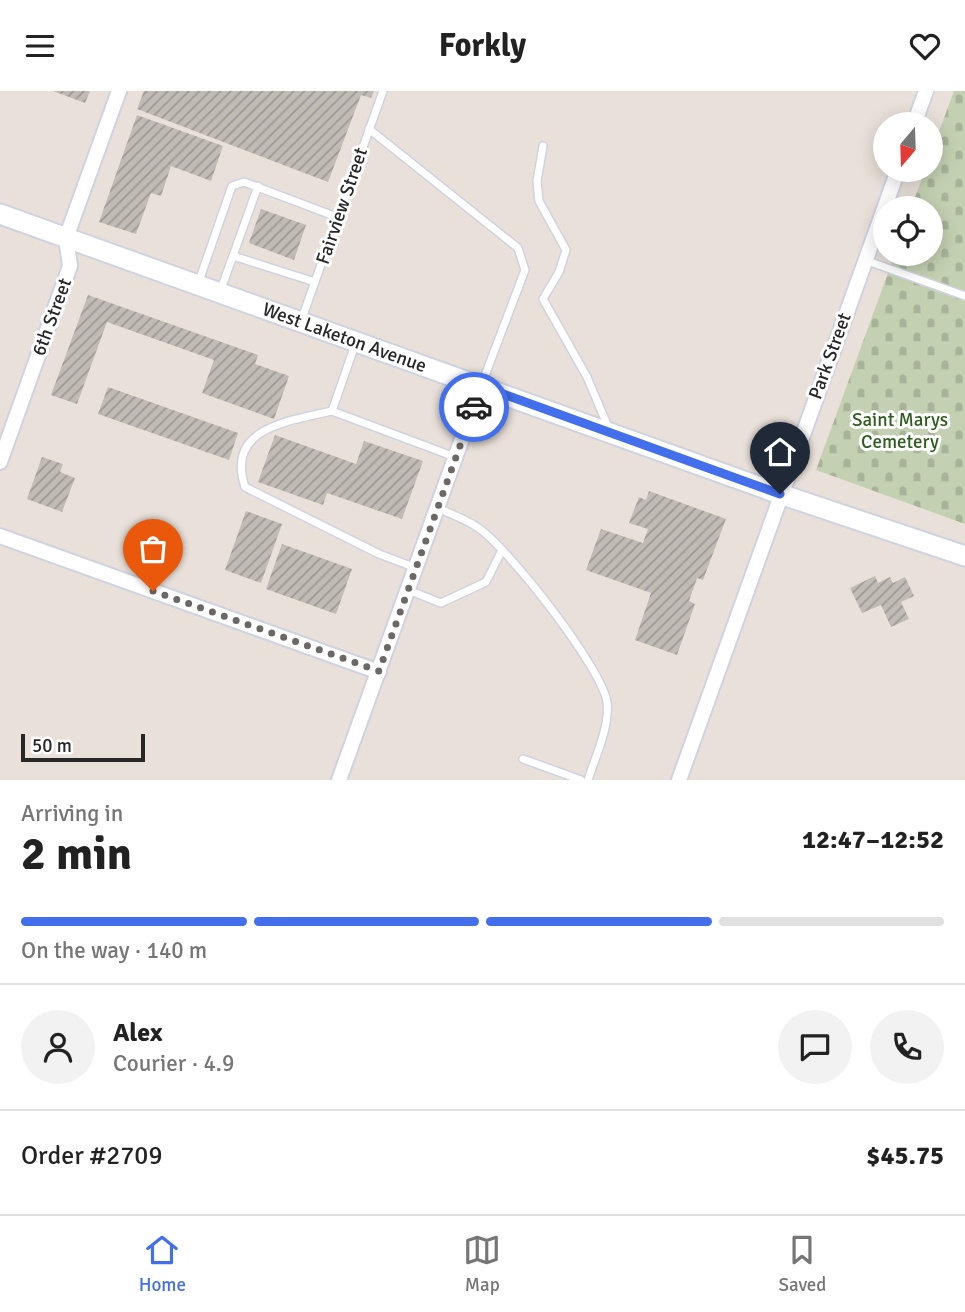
<!DOCTYPE html>
<meta charset="utf-8">
<style>
:root{--surface:#fff;--page:#f2f2f2;--text:#222;--muted:#767676;--line:#e0e0e0;--accent:#436eec}
body{margin:0;font-family:Signika,sans-serif;background:var(--page);color:var(--text);height:100vh;display:flex;flex-direction:column;font-size:26px;white-space:nowrap}
*{box-sizing:border-box;margin:0}
p{font-size:23px;color:var(--muted)}
.icon{flex:none;width:38px;height:38px;fill:none;stroke:currentColor;stroke-width:2;stroke-linecap:round;stroke-linejoin:round}
.map{position:relative;height:689px;overflow:hidden}
.sheet{display:flex;flex-direction:column;background:var(--surface);flex:1}
.sheet>*{flex:none}
.needle{width:46px;rotate:199deg}
.fabs{position:absolute;left:873px;top:21px;display:grid;gap:14px}
.fabs a{display:grid;place-items:center;width:70px;height:70px;border-radius:50%;background:var(--surface);box-shadow:0 4px 18px #0003;font-size:35px}
.scale{position:absolute;left:21px;bottom:18px;width:124px;box-sizing:border-box;padding-left:7px;border:4px solid #272727;border-top:0;font-size:19px;line-height:24px;white-space:nowrap;color:#272727;-webkit-text-stroke:5px #fff;paint-order:stroke}
.pin{position:absolute;display:grid;place-items:center;width:60px;height:60px;color:#fff;margin:-72px -30px;border-radius:50% 50% 50% 0;rotate:-45deg;box-shadow:0 0 7px #0007}
.pin .icon{rotate:45deg}
.courier{position:absolute;display:grid;place-items:center;width:70px;height:70px;margin:-35px;border:5px solid #436eec;border-radius:50%;background:#fff;color:#222;box-shadow:0 2px 9px #0007}
.head em{font-style:normal;font-weight:800}
.head div{display:flex;flex-direction:column-reverse}
.head{display:flex;align-items:center;justify-content:space-between;height:119px;padding:0 21px}
h1{font-size:46px;font-weight:800;line-height:52px}
.bar{display:grid;grid-template-columns:repeat(4,1fr);gap:10px 7px;align-content:center;height:84px;padding:0 21px}
.bar i{height:9px;border-radius:5px;background:var(--line)}
.bar .selected{background:var(--accent)}
.bar p{grid-column:span 4}
.line{display:flex;align-items:center;gap:18px;padding:0 21px;border-top:2px solid var(--line)}
.line div{flex:1}
.round{display:grid;place-items:center;flex:none;width:74px;height:74px;border-radius:37px;background:var(--page)}
header{display:flex;justify-content:space-between;align-items:center;height:91px;padding:0 21px;background:var(--surface);font-size:32px;font-weight:800}
.menu{display:flex;justify-content:space-around;align-items:center;height:98px;border-top:2px solid var(--line);background:var(--surface);font-size:19px;color:var(--muted)}
.menu a{display:grid;justify-items:center;gap:4px}
.menu .selected{color:var(--accent)}
.map>svg:first-child{display:block}
.cemetery{fill:url(#cemetery-stones)}
.building{fill:url(#building-hatch)}
.lines{fill:none;stroke-linecap:round;stroke-linejoin:round}
.service-casing{stroke:#cfd3df;stroke-width:10}
.minor-casing{stroke:#cfd3df;stroke-width:18}
.secondary-casing{stroke:#cfd3df;stroke-width:23}
.service{stroke:#fff;stroke-width:7}
.minor{stroke:#fff;stroke-width:14}
.secondary{stroke:#fff;stroke-width:19}
.done{stroke:#6b6865;stroke-width:7;stroke-dasharray:0 12.6}
.route{stroke:#436eec;stroke-width:9}
.labels{text-anchor:middle;dominant-baseline:central;stroke-width:6;stroke-linejoin:round;paint-order:stroke}
.street-label{font-size:19px;fill:#272727;stroke:#fff}
.park-label{font-size:19px;fill:#2f5d1e;stroke:#fff}
</style>
<header><svg class="icon" aria-label="menu" viewBox="0 0 24 24"><path d="M4 6h16M4 12h16M4 18h16"/></svg>Forkly<svg class="icon" aria-label="heart" viewBox="0 0 24 24"><path d="M12 20l-8-8c-3-5 5-10 8-4 3-6 11-1 8 4z"/></svg></header>
<div class="map">
<svg width="965" height="689" viewBox="0 0 965 689">
<defs>
<pattern id="cemetery-stones" width="16" height="16" patternUnits="userSpaceOnUse" patternTransform="scale(1.75)"><rect width="16" height="16" fill="#c3d1b2"/><path d="M2 7V4a2 2 0 0 1 4 0v3zM10 15v-3a2 2 0 0 1 4 0v3z" fill="#a8b399"/></pattern>
<pattern id="building-hatch" width="6" height="6" patternUnits="userSpaceOnUse" patternTransform="scale(1.75)"><rect width="6" height="6" fill="#c1bbb6"/><path d="M-1 1l2-2M0 6l6-6M5 7l2-2" fill="none" stroke="#9d9894"/></pattern>
</defs>
<rect width="100%" height="100%" fill="#e9e1d9"/>
<polygon class="cemetery" points="954,0 965,0 965,433 816,379 895,163 931,163 931,117 911,117 925,79 931,79 931,62"/>
<g class="building">
<polygon points="53,0 90,0 85,12"/>
<polygon points="144,0 374,0 371,7 361,4 328,91 137,18"/>
<polygon points="137,24 223,55 211,90 171,75 161,105 151,102 136,143 99,131"/>
<polygon points="261,118 306,134 294,169 249,152"/>
<polygon points="88,204 258,264 255,273 289,285 274,328 202,302 214,269 107,231 77,313 51,304"/>
<polygon points="108,296 238,342 229,369 98,323"/>
<polygon points="275,344 356,373 364,350 423,370 402,428 327,402 323,414 258,391"/>
<polygon points="42,366 63,373 60,381 75,387 62,421 27,408"/>
<polygon points="649,400 726,428 703,489 697,487 689,510 695,513 677,564 635,549 651,502 586,479 601,438 643,452 648,438 629,432 639,406 646,409"/>
<polygon points="246,420 282,433 261,492 225,479"/>
<polygon points="282,453 352,478 336,523 266,498"/>
<polygon points="875,485 878,492 890,486 893,492 905,486 914,505 901,511 909,528 891,536 881,514 862,522 850,497"/>
</g>
<g class="lines">
<defs>
<g id="service">
<polyline points="369,38 518,157 525,179 481,295"/>
<polyline points="543,55 537,90 539,110 566,159 559,181 543,208 587,286 609,338"/>
<polyline points="233,165 315,191"/>
<polyline points="865,169 965,205"/>
<polyline points="198,193 232,95 244,91 337,126"/>
<polyline points="220,201 258,95"/>
<polyline points="301,230 383,0"/>
<polyline points="356,251 332,320 455,366"/>
<path d="M 332,320 C 290,330 225,336 245,396 L 379,463 L 416,477"/>
<path d="M 438,417 C 450,423 465,428 477,436 C 507,455 602,577 607,611 C 610,636 595,666 588,689"/>
<polyline points="408,499 441,512 486,491 501,461"/>
<polyline points="523,668 581,689"/>
</g>
<g id="minor">
<polyline points="914,33 926,0"/>
<polyline points="0,371 70,175 66,147 119,0"/>
<polyline points="0,445 379,581"/>
<polyline points="339,689 481,295"/>
<polyline points="679,689 898,79"/>
</g>
<g id="secondary">
<path id="s1" d="M 0,123 L 780,403 L 965,465"/>
</g>
</defs>
<use href="#service" class="service-casing"/>
<use href="#minor" class="minor-casing"/>
<use href="#secondary" class="secondary-casing"/>
<use href="#service" class="service"/>
<use href="#minor" class="minor"/>
<use href="#secondary" class="secondary"/>
</g>
<g class="lines">
<polyline class="done" points="153,500 379,580 474,316"/>
<polyline class="route" points="474,316 481,295 780,403"/>
</g>
<g class="labels">
<g class="street-label">
<text transform="translate(342 115) rotate(-71)">Fairview Street</text>
<text transform="translate(52 226) rotate(-70)">6th Street</text>
<text stroke="none"><textPath href="#s1" startOffset="366">West Laketon Avenue</textPath></text>
<text transform="translate(830 265) rotate(-70)">Park Street</text>
</g>
<g class="park-label">
<text x="900" y="329">Saint Marys<tspan x="900" dy="22">Cemetery</tspan></text>
</g>
</g>
</svg>
<div class="fabs">
<a><svg class="needle" viewBox="-14 -14 28 28"><path d="M0-13l5 13h-10z" fill="#e53935"/><path d="M0 13l5-13h-10z" fill="#767676"/></svg></a>
<a><svg class="icon" aria-label="locate" viewBox="0 0 24 24"><circle cx="12" cy="12" r="6"/><path d="M12 2v4M12 18v4M2 12h4M18 12h4"/></svg></a>
</div>
<div class="scale">50 m</div>
<div class="pin" style="left:153px;top:500px;background:#ea580c"><svg class="icon" aria-label="bag" viewBox="0 0 24 24"><path d="M5 8h14l-1 12H6zM9 8a3 3 0 0 1 6 0"/></svg></div>
<div class="pin" style="left:780px;top:403px;background:#1f2937"><svg class="icon" aria-label="home" viewBox="0 0 24 24"><path d="M3 11l9-7 9 7M6 9v11h12V9"/></svg></div>
<div class="courier" style="left:474px;top:316px"><svg class="icon" aria-label="car" viewBox="0 0 24 24"><path d="M5 17H2v-5l4-1 3-4h7l3 4 3 1v5h-3M9 17h6M6 11h13"/><circle cx="7" cy="17" r="2"/><circle cx="17" cy="17" r="2"/></svg></div>
</div>
<section class="sheet">
<div class="head"><div><h1>2 min</h1><p>Arriving in</p></div><em>12:47–12:52</em></div>
<div class="bar"><i class="selected"></i><i class="selected"></i><i class="selected"></i><i></i><p>On the way · 140 m</p></div>
<div class="line" style="height:126px"><a class="round"><svg class="icon" aria-label="person" viewBox="0 0 24 24"><circle cx="12" cy="8" r="4"/><path d="M4 21q1-7 8-7t8 7"/></svg></a><div><b>Alex</b><p>Courier · 4.9</p></div><a class="round"><svg class="icon" aria-label="chat" viewBox="0 0 24 24"><path d="M4 5h16v11H9l-5 4z"/></svg></a><a class="round"><svg class="icon" aria-label="phone" viewBox="0 0 24 24"><path d="M5 4h4l2 5-3 2q2 4 5 5l2-3 5 2v4C11 20 4 13 5 4z"/></svg></a></div>
<div class="line" style="height:91px"><div>Order #2709</div><b>$45.75</b></div>
</section>
<nav class="menu">
<a class="selected"><svg class="icon" aria-label="home" viewBox="0 0 24 24"><path d="M3 11l9-7 9 7M6 9v11h12V9"/></svg>Home</a>
<a><svg class="icon" aria-label="map" viewBox="0 0 24 24"><path d="M3 6l6-2 6 2 6-2v14l-6 2-6-2-6 2zM9 4v14M15 6v14"/></svg>Map</a>
<a><svg class="icon" aria-label="saved" viewBox="0 0 24 24"><path d="M7 4h10v16l-5-4-5 4z"/></svg>Saved</a>
</nav>
